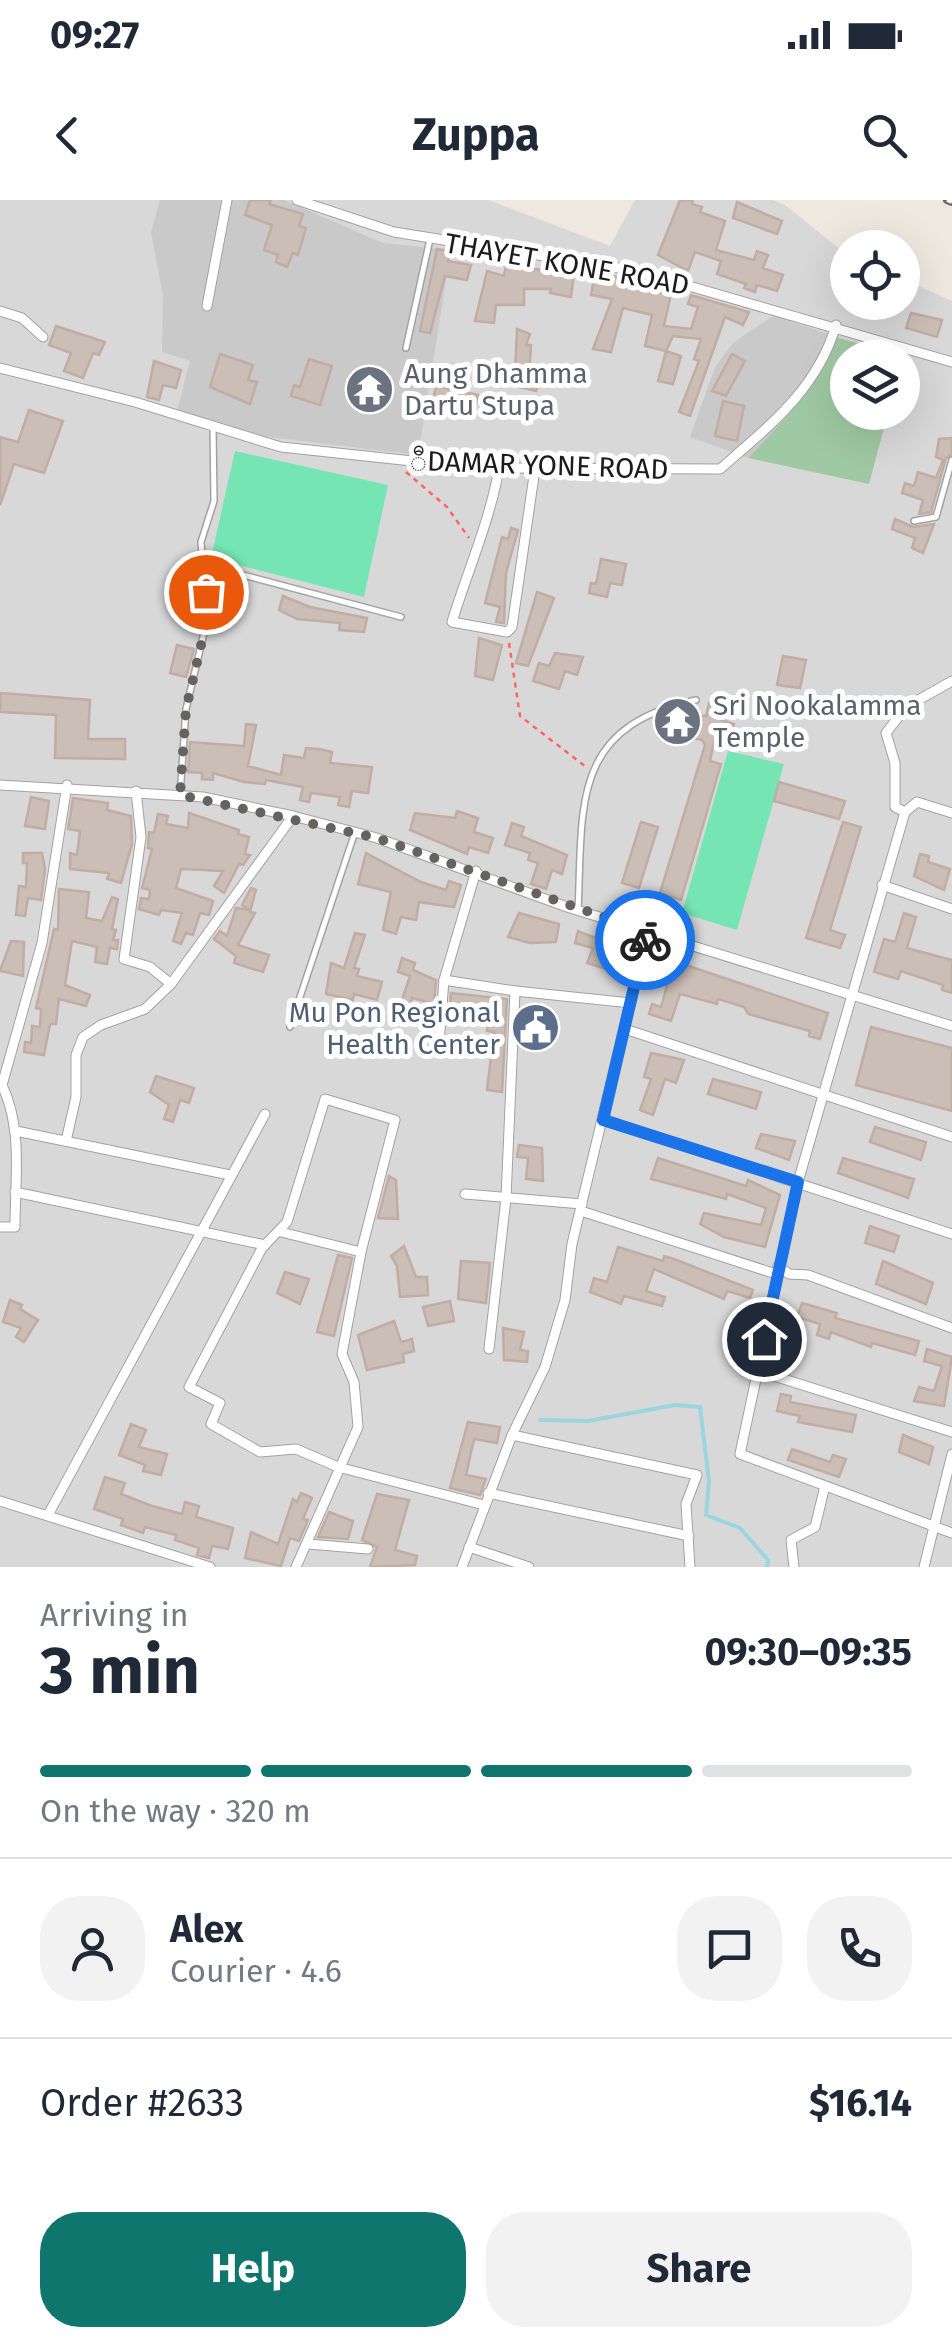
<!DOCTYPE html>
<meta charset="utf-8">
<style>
:root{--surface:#fff;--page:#f2f2f3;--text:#1f2937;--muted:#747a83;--line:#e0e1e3;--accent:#0f766e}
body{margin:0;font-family:"Fira Sans",sans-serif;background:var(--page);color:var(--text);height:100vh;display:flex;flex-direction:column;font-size:38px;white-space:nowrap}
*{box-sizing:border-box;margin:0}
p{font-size:32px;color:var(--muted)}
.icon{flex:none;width:55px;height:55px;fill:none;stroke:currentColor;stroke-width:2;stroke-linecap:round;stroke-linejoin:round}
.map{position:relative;height:1367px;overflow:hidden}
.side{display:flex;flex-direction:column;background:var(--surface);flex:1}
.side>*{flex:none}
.tools{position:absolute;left:830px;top:30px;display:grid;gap:20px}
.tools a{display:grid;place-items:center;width:90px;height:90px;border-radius:50%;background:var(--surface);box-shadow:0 10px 40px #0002;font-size:50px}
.pin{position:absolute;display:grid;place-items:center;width:85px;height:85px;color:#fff;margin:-42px;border:5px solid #fff;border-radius:50%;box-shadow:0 2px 10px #0007}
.courier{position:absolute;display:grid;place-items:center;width:100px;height:100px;margin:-50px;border:8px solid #1a73e8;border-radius:50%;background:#fff;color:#222;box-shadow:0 2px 12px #0007}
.overview em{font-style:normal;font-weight:700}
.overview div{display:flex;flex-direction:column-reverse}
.overview{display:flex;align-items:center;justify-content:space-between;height:170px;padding:0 40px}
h1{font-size:65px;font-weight:700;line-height:75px}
.bar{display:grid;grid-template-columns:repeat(4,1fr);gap:15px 10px;align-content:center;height:120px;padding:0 40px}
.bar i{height:12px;border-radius:8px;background:var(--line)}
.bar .current{background:var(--accent)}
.bar p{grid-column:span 4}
.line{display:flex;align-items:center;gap:25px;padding:0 40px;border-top:2px solid var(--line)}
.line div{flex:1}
.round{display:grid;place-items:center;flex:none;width:105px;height:105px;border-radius:40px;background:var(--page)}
.cta{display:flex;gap:20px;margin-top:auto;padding:20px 40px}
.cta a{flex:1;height:115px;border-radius:40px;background:var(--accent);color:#fff;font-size:40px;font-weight:700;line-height:115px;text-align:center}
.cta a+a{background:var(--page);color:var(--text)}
.status{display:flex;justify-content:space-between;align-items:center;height:70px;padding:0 50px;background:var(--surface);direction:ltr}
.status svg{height:28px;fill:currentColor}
header{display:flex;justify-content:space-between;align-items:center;height:130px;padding:0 40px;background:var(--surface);font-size:45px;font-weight:700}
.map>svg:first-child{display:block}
.residential{fill:#d9d8d8;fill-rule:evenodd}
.religious{fill:#c9c9c9}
.cemetery{fill:#9fc9a2}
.pitch{fill:#75e5b3}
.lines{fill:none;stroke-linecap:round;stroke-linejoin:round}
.stream{stroke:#9bd5e0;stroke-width:4}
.building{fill:#cabeb6;stroke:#c1ada1;stroke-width:2.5}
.lane-casing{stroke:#a2a2a2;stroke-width:8}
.street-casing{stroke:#a2a2a2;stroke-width:11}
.path{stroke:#ff665f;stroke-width:2.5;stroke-dasharray:5 5;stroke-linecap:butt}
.lane{stroke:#fff;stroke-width:5}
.street{stroke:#fff;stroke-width:9}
.rail-casing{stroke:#696969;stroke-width:8}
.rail{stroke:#fff;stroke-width:4;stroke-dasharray:11;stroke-linecap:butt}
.done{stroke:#656360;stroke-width:10;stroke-dasharray:0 18}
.route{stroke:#1a73e8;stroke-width:12}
.labels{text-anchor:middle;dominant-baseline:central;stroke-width:10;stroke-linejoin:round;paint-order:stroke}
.street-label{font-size:28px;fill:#1b1b1b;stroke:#fff}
.worship-label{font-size:28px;fill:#5b616d;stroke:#fff;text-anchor:start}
.service-label{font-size:28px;fill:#4e5e75;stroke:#fff;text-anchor:end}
</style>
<div class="status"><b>09:27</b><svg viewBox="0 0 49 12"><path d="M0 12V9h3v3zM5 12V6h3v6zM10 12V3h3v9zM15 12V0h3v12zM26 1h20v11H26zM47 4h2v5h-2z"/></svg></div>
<header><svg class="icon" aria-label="back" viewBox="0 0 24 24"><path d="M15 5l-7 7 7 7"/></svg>Zuppa<svg class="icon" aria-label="search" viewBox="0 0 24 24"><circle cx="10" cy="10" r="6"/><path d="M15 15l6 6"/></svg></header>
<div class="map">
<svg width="952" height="1367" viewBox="0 0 952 1367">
<rect width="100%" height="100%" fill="#eee8df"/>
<path class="residential" d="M 0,0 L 488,0 L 610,46 L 635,0 L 773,0 L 785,5 L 847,55 L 848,102 L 902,102 L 903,79 L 952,101 L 952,1367 L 0,1367 ZM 848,158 L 902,158 L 902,212 L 848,212 Z"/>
<g class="religious">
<polygon points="160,0 284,0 383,43 451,50 418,255 261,236 177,211 190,161 162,152 163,96 151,32"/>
<polygon points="774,115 836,137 827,163 797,206 748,258 690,237 715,167 733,143"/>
</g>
<path class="cemetery" d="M 836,137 L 903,157 L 848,158 L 848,212 L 888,213 L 869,284 L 748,258 C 783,221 819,186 836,137 Z"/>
<g class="pitch">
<polygon points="235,251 388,285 364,397 211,358"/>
<polygon points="728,551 784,564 737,730 682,713"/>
</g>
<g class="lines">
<polyline class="stream" points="540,1220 588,1221 675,1205 700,1207 709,1282 706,1315 740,1328 768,1360 767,1367"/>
</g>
<g class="building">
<polygon points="250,0 271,0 269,4 303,14 299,26 306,28 298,55 293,53 287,67 276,62 278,55 264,50 272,25 245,15"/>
<polygon points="680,0 693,0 692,4 702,7 700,12 725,21 716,50 754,60 757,51 768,55 763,68 783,75 777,91 757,85 755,92 744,88 746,84 717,74 721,61 695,52 688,71 658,55"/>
<polygon points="737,2 782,21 777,34 733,18"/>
<polygon points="437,49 450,51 448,61 471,65 467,80 445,76 430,133 420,131"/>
<polygon points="506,66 574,73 571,97 550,93 551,89 524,89 524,105 496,105 494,123 475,121 487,71 504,76"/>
<polygon points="595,72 641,83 639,91 671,94 664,126 691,129 698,107 688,104 691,95 749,112 743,125 725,117 690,216 679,212 699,161 694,159 701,139 673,136 666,151 681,156 673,184 658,181 666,151 645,146 652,115 623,108 611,152 593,149 612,99 591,95"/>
<polygon points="911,113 942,120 937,137 906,128"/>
<polygon points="56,126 105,142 99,155 93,153 83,178 64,171 71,153 49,145"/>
<polygon points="517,129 530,134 526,145 531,145 529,176 540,179 536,191 507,184 511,172 515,173"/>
<polygon points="220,154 253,165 248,180 257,182 250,204 210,187"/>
<polygon points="732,154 745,161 726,196 712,191"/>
<polygon points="309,159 332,166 320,205 291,196 294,185 300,187"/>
<polygon points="154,161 181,170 176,188 163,185 159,200 147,197"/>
<polygon points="436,186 478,195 474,213 432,204"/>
<polygon points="723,201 744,206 737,241 715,236"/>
<polygon points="29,210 63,221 44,273 14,264 0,305 0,237 18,242"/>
<polygon points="952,238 952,254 946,258 931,312 919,314 923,300 902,293 905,283 914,286 918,272 936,278 943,260 936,257 939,239"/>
<polygon points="895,319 913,327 934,324 923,353 912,348 915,338 892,329"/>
<polygon points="511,328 518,330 506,373 504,423 496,422 500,407 485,403 502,337 508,339"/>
<polygon points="601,359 626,364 622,385 610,383 607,397 589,393 591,383 596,384"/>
<polygon points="537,392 554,398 528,466 516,463"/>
<polygon points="283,396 310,407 367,418 364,432 339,430 340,423 297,419 279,410"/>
<polygon points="479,438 502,445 493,480 475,476"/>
<polygon points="177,445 194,449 186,477 170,473"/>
<polygon points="555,453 583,457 577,475 565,471 559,489 533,481 539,463 549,466"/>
<polygon points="783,456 806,460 800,488 777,485"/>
<polygon points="0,493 90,500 88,539 125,539 125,559 55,558 56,515 0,512"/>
<polygon points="709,503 721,505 719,519 734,524 729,540 715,536 710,561 721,564 681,700 660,693 705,545 702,540 669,533 673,513 706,516"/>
<polygon points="246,524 256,525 248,566 281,575 284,555 304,558 306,548 319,549 332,552 330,563 372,567 368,593 352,591 349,607 338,605 340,597 311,593 309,602 300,600 303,587 266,580 265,584 244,582 213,573 213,580 202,579 202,573 188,572 190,542 244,546"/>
<polygon points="779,582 845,601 839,619 774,601"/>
<polygon points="31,597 49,601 45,629 25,626"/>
<polygon points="73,598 108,603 107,610 131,616 132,644 121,683 107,679 109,673 70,669 70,653 77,655 80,631 68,629"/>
<polygon points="457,611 478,618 474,632 493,638 488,653 469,647 467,654 410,630 415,613 455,618"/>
<polygon points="189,613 239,630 238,634 249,637 245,654 250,655 243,665 239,664 224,693 214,686 223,671 181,669 176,688 213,701 209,715 200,713 193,735 186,733 181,744 173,741 182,713 161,710 159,715 139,709 141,698 149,699 150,690 142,688 152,649 148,648 149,632 154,633 158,614 168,616 166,624 188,628"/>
<polygon points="641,622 658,627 639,688 622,683"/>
<polygon points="843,622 861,627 830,730 845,735 840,748 806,738"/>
<polygon points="512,623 524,627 521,636 567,655 562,674 552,670 546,689 531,684 538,663 528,660 530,653 505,645"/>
<polygon points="23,653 42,653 45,669 41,700 28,698 25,716 16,715 19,686 26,687 27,663 23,663"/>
<polygon points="366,653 421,682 446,690 449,681 461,685 454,707 419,702 416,720 401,717 396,734 383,730 391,692 358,684"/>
<polygon points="920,654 929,656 928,662 950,669 944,690 914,676"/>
<polygon points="251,688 256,690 250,712 255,713 238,745 269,755 263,772 234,763 236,756 214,739 220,731 227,736 236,708 250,710 242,705"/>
<polygon points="59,689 89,692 86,718 102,721 112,697 118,699 112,729 116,730 113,740 118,740 117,749 110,748 107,764 95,762 97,747 72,741 65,785 90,795 86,806 59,799 56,824 50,824 44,855 24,852 25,842 31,843 32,826 40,827 41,809 36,808 54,729 58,730"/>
<polygon points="519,713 559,724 556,742 530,743 508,737"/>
<polygon points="904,713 916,717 907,748 952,760 952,793 942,790 943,785 901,771 898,779 874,772 884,739 895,742"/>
<polygon points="578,731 608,743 604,756 619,762 616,772 587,763 593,748 575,743"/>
<polygon points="355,733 365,735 354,768 359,769 357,776 382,782 377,800 354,794 353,800 326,794 331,763 344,768"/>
<polygon points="11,741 24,742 23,776 0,771"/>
<polygon points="402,758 415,763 413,770 436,780 434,804 412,798 410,806 401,803 410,776 398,772"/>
<polygon points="674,761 828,813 820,839 809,836 810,831 748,814 744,807 718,799 717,804 680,794 671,821 649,814 652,804 661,807"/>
<polygon points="451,793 507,799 502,892 487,890 494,832 487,831 490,812 450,807"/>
<polygon points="871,827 952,848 952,911 856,885"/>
<polygon points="651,853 684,860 676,883 665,879 653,915 640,910 651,879 644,877"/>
<polygon points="156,876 194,888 189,903 180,900 173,922 164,919 169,905 150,892"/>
<polygon points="713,879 761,892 756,909 708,894"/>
<polygon points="875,927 926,942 921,960 870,942"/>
<polygon points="761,934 795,941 789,960 756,948"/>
<polygon points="519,945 542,948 543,981 526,979 528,958 517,957"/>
<polygon points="658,958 746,986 748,980 780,995 765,1047 724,1037 700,1024 704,1013 761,1025 766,1008 727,994 726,999 651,979"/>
<polygon points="843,958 914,979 908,998 838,973"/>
<polygon points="389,976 396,980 398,1019 378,1018"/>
<polygon points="870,1026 899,1036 894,1052 865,1043"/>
<polygon points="404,1046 416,1077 427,1077 428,1095 400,1097 397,1066 391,1056"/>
<polygon points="618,1047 663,1061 664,1056 674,1059 753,1090 750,1098 727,1091 724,1099 654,1069 646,1091 665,1097 662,1106 624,1096 621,1104 590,1092 594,1078 607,1082"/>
<polygon points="338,1055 352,1058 334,1136 317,1132"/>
<polygon points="461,1061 490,1063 486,1103 458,1099"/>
<polygon points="883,1061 933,1083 926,1104 876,1084"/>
<polygon points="285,1072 309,1079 300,1104 277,1093"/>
<polygon points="10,1100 22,1105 20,1109 38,1120 24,1142 16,1137 21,1128 3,1122"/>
<polygon points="450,1101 454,1121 428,1126 423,1107"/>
<polygon points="802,1103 837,1113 835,1118 919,1141 915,1155 872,1143 871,1147 831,1132 829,1139 817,1135 820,1124 797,1117"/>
<polygon points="394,1121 401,1142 412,1139 414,1151 403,1154 404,1162 367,1170 358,1135"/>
<polygon points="503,1128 524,1132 520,1150 528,1151 527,1162 504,1160"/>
<polygon points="927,1149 952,1157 944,1206 914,1201 919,1187 934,1191 942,1166 924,1161"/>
<polygon points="781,1194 791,1196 790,1202 856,1215 852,1232 798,1222 800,1216 777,1211"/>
<polygon points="468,1222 500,1227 497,1243 474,1239 466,1275 486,1279 480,1295 450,1288"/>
<polygon points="131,1224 146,1230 139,1247 167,1254 161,1275 143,1271 145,1265 119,1255"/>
<polygon points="903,1235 933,1247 929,1264 899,1252"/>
<polygon points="792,1249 830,1262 833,1255 846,1259 839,1277 788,1260"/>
<polygon points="105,1277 125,1283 121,1294 152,1306 182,1314 185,1302 199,1306 196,1317 233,1328 228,1349 212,1346 209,1358 197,1355 199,1348 175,1340 176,1335 145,1327 143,1333 121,1325 123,1319 94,1309"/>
<polygon points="301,1293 312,1298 303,1319 308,1320 299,1341 290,1338 281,1366 245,1358 251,1332 278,1344 293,1299 297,1302"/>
<polygon points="377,1294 409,1300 395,1350 417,1356 415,1365 370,1367 377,1347 362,1340"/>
<polygon points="329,1312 353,1321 348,1339 318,1337"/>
</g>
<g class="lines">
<defs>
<g id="lane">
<polyline points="406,148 430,39"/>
<polyline points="914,321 936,317 952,260"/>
<polyline points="206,365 401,417"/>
<polyline points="180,595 186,509 207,420 201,342 214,301 213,226"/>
<path d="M 578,711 C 583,605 570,527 696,500"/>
<polyline points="290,827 355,632"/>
</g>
<g id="street">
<polyline points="297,0 394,32 637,71 952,162"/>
<polyline points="207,106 227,0"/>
<polyline points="0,111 22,118 43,137"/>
<path d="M 0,168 L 135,202 L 281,247 L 478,268 L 720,269 C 769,226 817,190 836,125"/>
<path d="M 499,269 C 489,323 468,370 452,422 L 507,432 L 512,427 L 535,269"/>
<polyline points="0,585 203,597 293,616 377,638 567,707 952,826"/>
<polyline points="136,591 141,637 124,759 150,767 171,784"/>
<polyline points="905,612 895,607 895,563 886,533 906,507 952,481"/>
<polyline points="952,613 917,602 905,612 798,982 740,1254 952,1333"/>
<polyline points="882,685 952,709"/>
<polyline points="444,780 515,791"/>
<polyline points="625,829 952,937"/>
<polyline points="439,843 444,780 476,671"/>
<polyline points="603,919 952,1034"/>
<polyline points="16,931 230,975"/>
<polyline points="66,941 76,897 76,855 83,837 101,825 145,809 171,784 293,616"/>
<polyline points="15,992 265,1045"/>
<polyline points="465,994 582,1004"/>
<polyline points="581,1011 776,1074"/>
<path d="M 0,1027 L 15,1027 C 15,979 23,929 2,885 L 42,743 L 67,585"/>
<polyline points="281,1032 361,1052"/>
<polyline points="778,1066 789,1074 808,1075 952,1128"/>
<polyline points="489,1149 506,998 515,791 631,803"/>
<polyline points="758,1171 952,1232"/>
<polyline points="512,1235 697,1275 686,1304 690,1367"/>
<polyline points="488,1293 689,1336"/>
<polyline points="0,1301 210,1367"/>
<polyline points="48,1315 265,914"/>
<polyline points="308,1344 368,1349"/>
<polyline points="469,1347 529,1367"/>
<polyline points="296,1367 358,1227 354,1182 342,1154 361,1052 395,920 325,899 287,1022 262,1048 189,1187 220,1203 211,1224 260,1252 296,1249 338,1267 484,1305"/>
<polyline points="462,1367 512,1235 545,1167 565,1100 572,1044 647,732"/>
<polyline points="794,1367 791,1340 815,1327 825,1286"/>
<polyline points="924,1367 952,1254"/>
</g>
</defs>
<use href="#lane" class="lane-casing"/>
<use href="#street" class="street-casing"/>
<g class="path">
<polyline points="406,272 447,307 469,338"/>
<polyline points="509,443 520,516 586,567"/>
</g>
<use href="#lane" class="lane"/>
<use href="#street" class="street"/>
<defs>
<polyline id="rail" points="947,0 952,2"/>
</defs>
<use href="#rail" class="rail-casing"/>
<use href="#rail" class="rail"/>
</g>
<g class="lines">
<polyline class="done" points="206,392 207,420 186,509 180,595 377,638 647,732 645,740"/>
<polyline class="route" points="645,740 603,920 798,982 764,1139"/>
</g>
<defs>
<symbol id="temple-disc" viewBox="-11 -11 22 22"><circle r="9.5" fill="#6b7280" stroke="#fff"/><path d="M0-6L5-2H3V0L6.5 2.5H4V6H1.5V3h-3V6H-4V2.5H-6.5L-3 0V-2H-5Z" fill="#fff"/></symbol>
<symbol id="civic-disc" viewBox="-11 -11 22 22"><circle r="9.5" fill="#5c6f8a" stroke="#fff"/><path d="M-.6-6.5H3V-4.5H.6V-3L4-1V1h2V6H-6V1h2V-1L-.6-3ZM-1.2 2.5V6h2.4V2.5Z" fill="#fff"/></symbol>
</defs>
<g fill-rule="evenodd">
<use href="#temple-disc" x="342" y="162" width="55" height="55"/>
<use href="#temple-disc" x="650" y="494" width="55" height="55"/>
<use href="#civic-disc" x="508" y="800" width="55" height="55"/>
</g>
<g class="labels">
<g class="street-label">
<text transform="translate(567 64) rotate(10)">THAYET KONE ROAD</text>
<text transform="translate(539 265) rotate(2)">ီDAMAR YONE ROAD</text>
</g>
<g class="worship-label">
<text x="404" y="173">Aung Dhamma<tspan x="404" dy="32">Dartu Stupa</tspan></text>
<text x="713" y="505">Sri Nookalamma<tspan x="713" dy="32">Temple</tspan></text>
</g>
<g class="service-label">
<text x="500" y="812">Mu Pon Regional<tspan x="500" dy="32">Health Center</tspan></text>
</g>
</g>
</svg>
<div class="tools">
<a><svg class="icon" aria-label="locate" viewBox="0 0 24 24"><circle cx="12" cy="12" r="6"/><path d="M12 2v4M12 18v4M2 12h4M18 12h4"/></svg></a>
<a><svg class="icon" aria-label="layers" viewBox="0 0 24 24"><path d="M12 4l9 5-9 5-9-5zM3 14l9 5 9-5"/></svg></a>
</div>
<div class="pin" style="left:206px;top:392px;background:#ea580c"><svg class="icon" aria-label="bag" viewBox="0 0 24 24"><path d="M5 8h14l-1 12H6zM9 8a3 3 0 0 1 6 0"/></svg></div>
<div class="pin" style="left:764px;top:1139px;background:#1f2937"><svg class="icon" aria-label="home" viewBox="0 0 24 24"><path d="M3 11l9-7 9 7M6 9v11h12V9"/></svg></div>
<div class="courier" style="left:645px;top:740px"><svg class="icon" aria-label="bike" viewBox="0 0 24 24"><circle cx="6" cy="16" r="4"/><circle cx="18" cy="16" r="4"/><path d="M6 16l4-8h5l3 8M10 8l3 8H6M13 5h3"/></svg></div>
</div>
<section class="side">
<div class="overview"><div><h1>3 min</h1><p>Arriving in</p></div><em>09:30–09:35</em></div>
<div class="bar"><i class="current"></i><i class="current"></i><i class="current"></i><i></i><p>On the way · 320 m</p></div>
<div class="line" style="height:180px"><a class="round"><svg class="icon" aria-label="person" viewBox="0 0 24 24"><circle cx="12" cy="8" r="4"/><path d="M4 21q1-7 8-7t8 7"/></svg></a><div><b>Alex</b><p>Courier · 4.6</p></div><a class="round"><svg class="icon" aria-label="chat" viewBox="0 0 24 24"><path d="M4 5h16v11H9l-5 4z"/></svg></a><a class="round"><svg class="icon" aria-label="phone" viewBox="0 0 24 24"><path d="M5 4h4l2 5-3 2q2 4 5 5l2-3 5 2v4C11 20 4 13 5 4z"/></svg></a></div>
<div class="line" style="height:130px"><div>Order #2633</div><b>$16.14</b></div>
<div class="cta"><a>Help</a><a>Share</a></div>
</section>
